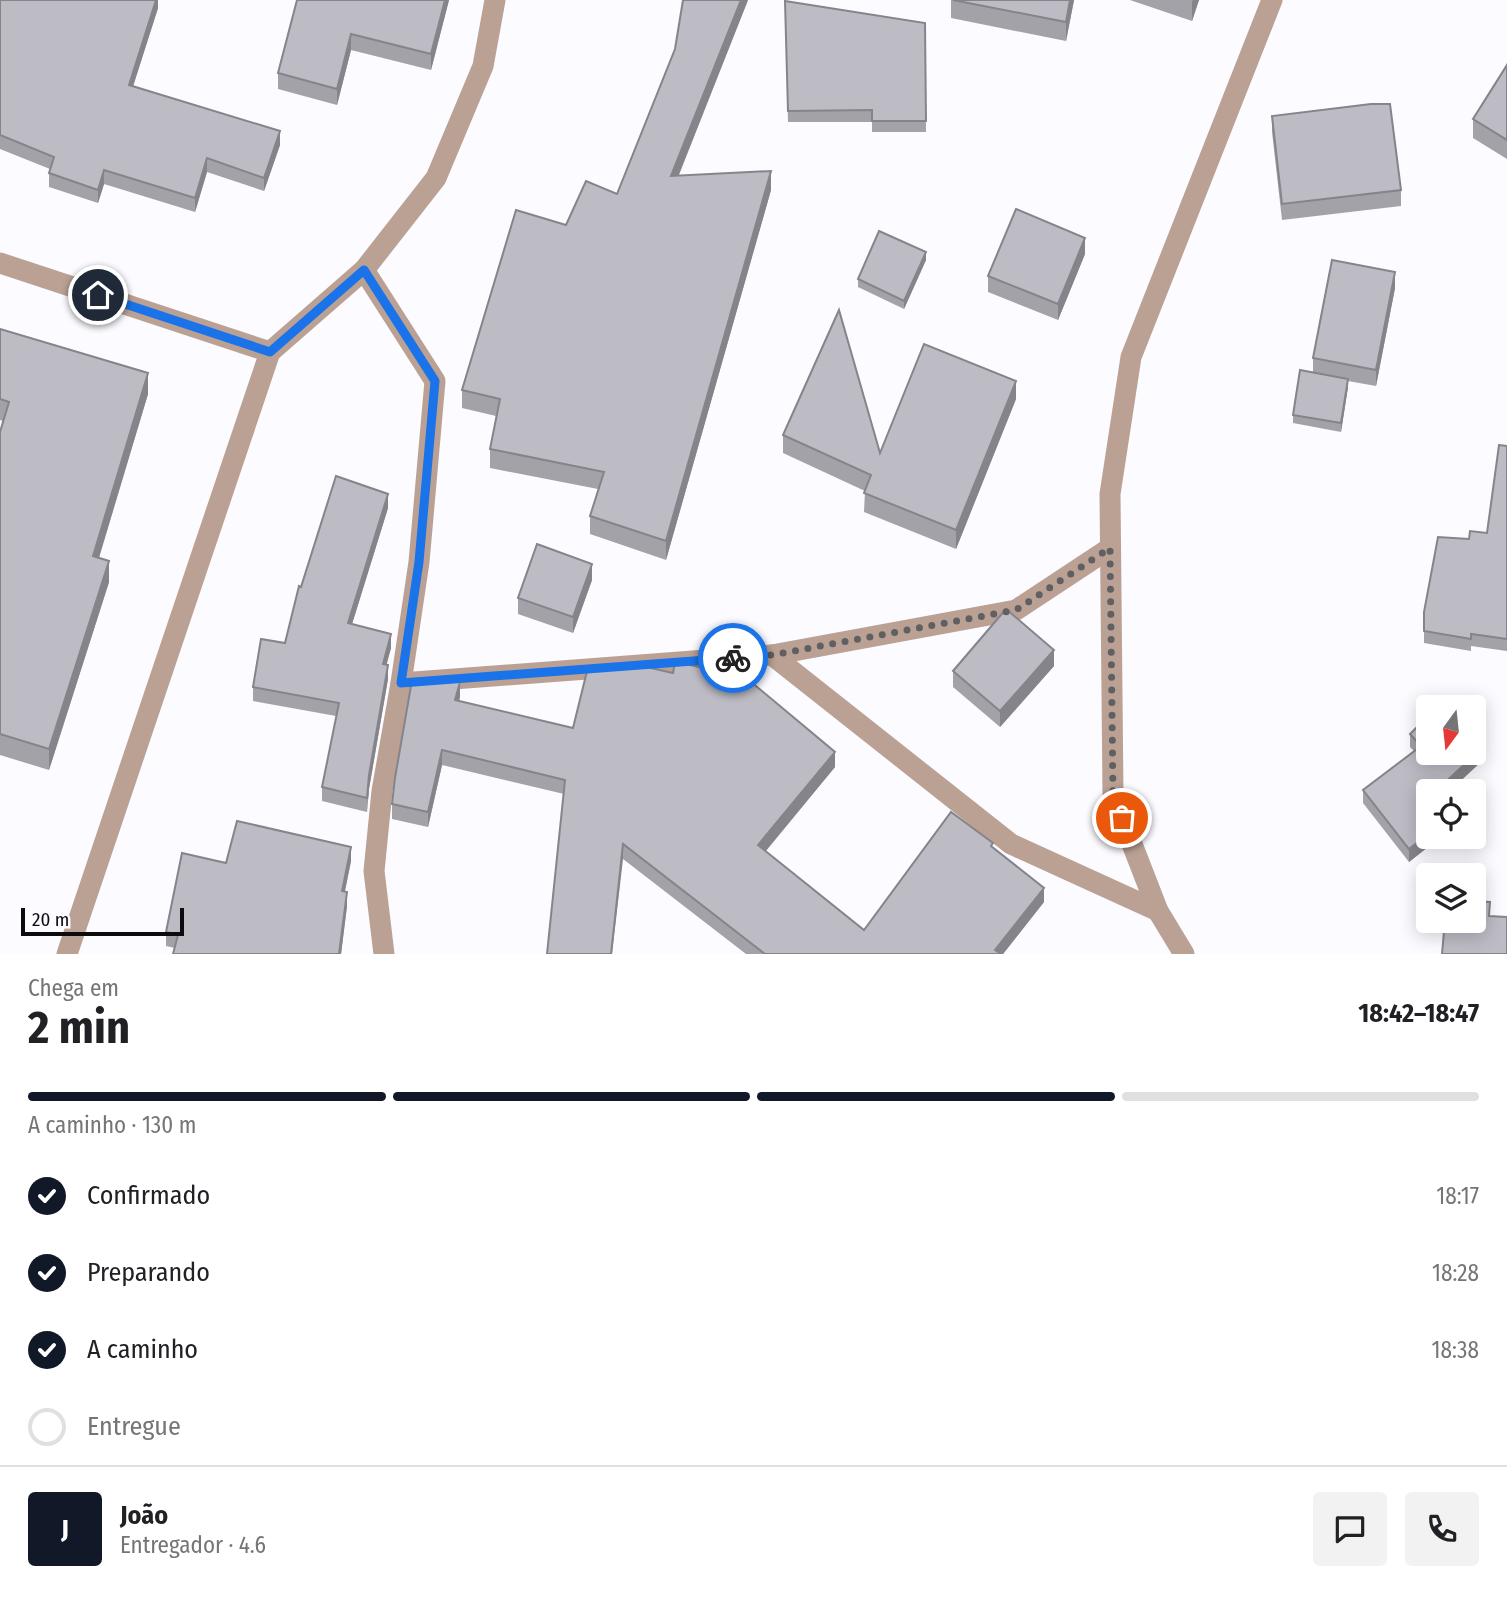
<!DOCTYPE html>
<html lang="pt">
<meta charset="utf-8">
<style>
:root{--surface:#fff;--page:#f2f2f2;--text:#202124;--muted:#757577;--line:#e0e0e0;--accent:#111827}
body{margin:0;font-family:"Fira Sans Condensed",sans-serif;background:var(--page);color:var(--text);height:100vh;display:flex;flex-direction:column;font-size:26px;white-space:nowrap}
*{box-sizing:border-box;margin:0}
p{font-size:23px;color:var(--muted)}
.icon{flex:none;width:38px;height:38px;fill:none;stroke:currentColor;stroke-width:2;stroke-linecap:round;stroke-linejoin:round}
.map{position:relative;height:954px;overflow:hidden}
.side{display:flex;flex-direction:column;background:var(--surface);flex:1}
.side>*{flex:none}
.needle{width:46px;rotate:195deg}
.controls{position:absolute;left:1416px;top:695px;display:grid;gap:14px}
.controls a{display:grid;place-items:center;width:70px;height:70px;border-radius:7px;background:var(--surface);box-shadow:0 4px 18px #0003;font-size:35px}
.scale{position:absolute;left:21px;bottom:18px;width:163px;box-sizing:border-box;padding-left:7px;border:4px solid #0c0b0e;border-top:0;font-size:19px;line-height:24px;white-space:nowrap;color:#0c0b0e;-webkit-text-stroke:5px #fcfbff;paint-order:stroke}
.pin{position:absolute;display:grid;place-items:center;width:60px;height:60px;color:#fff;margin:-30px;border:4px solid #fff;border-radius:50%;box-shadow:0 2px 7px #0007}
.courier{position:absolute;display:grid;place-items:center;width:70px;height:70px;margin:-35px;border:5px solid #1a73e8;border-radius:50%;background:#fff;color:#222;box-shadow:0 2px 9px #0007}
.headline em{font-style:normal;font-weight:700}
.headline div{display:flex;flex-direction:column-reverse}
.headline{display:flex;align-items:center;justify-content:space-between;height:119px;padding:0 28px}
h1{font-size:46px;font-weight:700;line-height:52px}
.bar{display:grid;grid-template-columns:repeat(4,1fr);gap:10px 7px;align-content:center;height:84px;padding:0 28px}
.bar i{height:9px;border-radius:5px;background:var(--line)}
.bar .on{background:var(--accent)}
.bar p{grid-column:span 4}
.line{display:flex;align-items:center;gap:18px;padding:0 28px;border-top:2px solid var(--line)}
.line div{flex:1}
.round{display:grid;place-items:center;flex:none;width:74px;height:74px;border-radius:7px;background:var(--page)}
ol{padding:0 28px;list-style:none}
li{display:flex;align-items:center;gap:21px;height:77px}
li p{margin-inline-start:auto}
li .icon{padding:7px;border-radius:50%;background:var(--accent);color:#fff;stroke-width:4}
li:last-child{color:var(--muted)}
li i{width:38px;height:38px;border:4px solid var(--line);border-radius:50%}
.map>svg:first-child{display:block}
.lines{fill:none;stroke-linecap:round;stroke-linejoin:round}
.lane{stroke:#baa194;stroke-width:21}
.street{stroke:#baa194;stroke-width:21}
.wall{fill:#a3a2a9}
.shaded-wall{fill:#84848a}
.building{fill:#bdbcc5;stroke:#84848a;stroke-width:2}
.done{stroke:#605f62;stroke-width:7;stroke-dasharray:0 12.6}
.route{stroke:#1a73e8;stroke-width:9}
</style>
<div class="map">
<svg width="1507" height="954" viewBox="0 0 1507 954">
<rect width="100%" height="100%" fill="#fcfbff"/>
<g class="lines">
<g class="lane">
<polyline points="364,270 435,381 419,562 401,683 382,791 374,871 384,954"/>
<polyline points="772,655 1016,610 1110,548"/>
<polyline points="401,683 772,655 1011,844 1158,911"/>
</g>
<g class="street">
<polyline points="0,263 270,352"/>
<polyline points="67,954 270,352 364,270 436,178 483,66 495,0"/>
<polyline points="1184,954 1158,911 1113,795 1110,494 1131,357 1272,0"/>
</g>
</g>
<g class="wall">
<polygon points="0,0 158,0 158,8 133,86 280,145 264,191 207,172 195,212 104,184 98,203 49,187 49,173 50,169 0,149"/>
<polygon points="297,0 449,0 431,70 351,50 337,105 278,89 278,73"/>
<polygon points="748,0 679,175 771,190 666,560 590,534 590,516 598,489 490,468 490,449 496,416 462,408 462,390 566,225 617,194"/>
<polygon points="951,0 1074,0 1066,41 951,18"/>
<polygon points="1130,0 1199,0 1192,21"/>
<polygon points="785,1 925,23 926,132 872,132 872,122 788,122"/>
<polygon points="1507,65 1507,159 1473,138 1473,119"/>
<polygon points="1272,116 1401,190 1401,206 1282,220 1272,132"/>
<polygon points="1085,254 1058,320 988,292 988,276"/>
<polygon points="926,260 904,309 858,287 858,279"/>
<polygon points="1395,288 1376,386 1348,381 1348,387 1341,432 1293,423 1293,415 1313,373 1313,358"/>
<polygon points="0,329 148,394 99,558 109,582 49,770 0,755 0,432 3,421 0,420"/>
<polygon points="1016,399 956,549 864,512 865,491 783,453 783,435 880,453"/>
<polygon points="1507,446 1507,651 1471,646 1471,651 1424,643 1424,612 1469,539 1487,533"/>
<polygon points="388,508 352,624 391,648 386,665 388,679 369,789 367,812 322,801 322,787 336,716 253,701 253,687 285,643 301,587"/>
<polygon points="592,580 573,633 518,614 518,598"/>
<polygon points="1054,666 1000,727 953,687 953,671"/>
<polygon points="460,697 459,701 573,728 835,767 766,851 864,930 993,848 1044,902 1003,954 746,954 623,859 564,794 442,765 428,827 392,819 392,804"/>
<polygon points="1410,734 1482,761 1428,791 1428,836 1442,836 1409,862 1363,803 1363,790 1414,751 1410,747"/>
<polygon points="351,861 345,891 347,906 341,954 173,954 175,948 166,946 166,932 226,863"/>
</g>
<g class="shaded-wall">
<polygon points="156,0 158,0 158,8 129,99 129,85"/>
<polygon points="445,0 449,0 431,70 431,54"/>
<polygon points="741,0 748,0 671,194 671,176"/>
<polygon points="1070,0 1074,0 1066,41 1066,22"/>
<polygon points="1193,0 1199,0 1192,21 1192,2"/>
<polygon points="351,34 351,50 337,105 337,89"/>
<polygon points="280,131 280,145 264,191 264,178"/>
<polygon points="207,158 207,172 195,212 195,198"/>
<polygon points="104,170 104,184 98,203 98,190"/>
<polygon points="771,171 771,190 666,560 666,541"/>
<polygon points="1085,238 1085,254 1058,320 1058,304"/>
<polygon points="926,252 926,260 904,309 904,301"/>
<polygon points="1395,272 1395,288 1376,386 1376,370"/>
<polygon points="148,373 148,394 93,577 93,556"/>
<polygon points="1348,379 1348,387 1341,432 1341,423"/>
<polygon points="1016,381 1016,399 956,549 956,530"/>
<polygon points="388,494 388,508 348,637 348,623"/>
<polygon points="109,561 109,582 49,770 49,749"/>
<polygon points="592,564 592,580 573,633 573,617"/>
<polygon points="391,634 391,648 383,678 383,664"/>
<polygon points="1054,650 1054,666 1000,727 1000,711"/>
<polygon points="388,665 388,679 369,789 367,812 369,775"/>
<polygon points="460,682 460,697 455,715 455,700"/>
<polygon points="1482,748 1482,761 1450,791 1438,791 1438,789"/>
<polygon points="442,750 442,765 428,827 428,812"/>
<polygon points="835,752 835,767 758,860 758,845"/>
<polygon points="1428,834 1428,836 1442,836 1409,862 1409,849"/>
<polygon points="623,844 623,859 612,954 611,954"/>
<polygon points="351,847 351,861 342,905 342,891"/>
<polygon points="1044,888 1044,902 1003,954 995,954 995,950"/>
<polygon points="347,892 347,906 341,954 339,954"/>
</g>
<g class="building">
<polygon points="0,0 156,0 129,85 280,131 264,178 207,158 195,198 104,170 98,190 49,173 54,157 0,135"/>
<polygon points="297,0 445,0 431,54 351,34 337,89 278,73"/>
<polygon points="683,0 741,0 671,176 771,171 666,541 590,516 604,472 490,449 500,399 462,390 516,210 566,225 586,181 617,194 675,49"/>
<polygon points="953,0 1070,0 1066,22"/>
<polygon points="785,1 925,23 926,121 872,121 872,110 788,111"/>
<polygon points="1507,65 1507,140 1473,119"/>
<polygon points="1371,104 1390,104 1401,190 1282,204 1272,116"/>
<polygon points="1016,209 1085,238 1058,304 988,276"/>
<polygon points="879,231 926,252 904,301 858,279"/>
<polygon points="1332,260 1395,272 1376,370 1313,358"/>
<polygon points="839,310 880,453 924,344 1016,381 956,530 864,493 871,475 783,435"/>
<polygon points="0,329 148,373 93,556 109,561 49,749 0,734 0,432 9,402 0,399"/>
<polygon points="1300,370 1348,379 1341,423 1293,415"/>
<polygon points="1499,445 1507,446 1507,639 1471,634 1471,639 1424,631 1424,612 1438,537 1469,539 1470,531 1487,533"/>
<polygon points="336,476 388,494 348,623 391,634 383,664 388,665 369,775 367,798 322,787 339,703 253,687 261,639 285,643 299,586 301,587"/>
<polygon points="537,544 592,564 573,617 518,598"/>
<polygon points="1006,609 1054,650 1000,711 953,671"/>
<polygon points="675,662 744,676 835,752 758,845 864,930 951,812 993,843 991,846 1044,888 995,950 1001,954 765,954 623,844 611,954 547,954 565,780 442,750 428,812 392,804 395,778 412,680 444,678 460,682 455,700 573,728 588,667 633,664 673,673"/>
<polygon points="1428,716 1428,752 1474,752 1474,738 1482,748 1438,789 1440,791 1428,791 1428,834 1409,849 1363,790 1421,746 1410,734"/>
<polygon points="237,821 351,847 342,891 347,892 339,954 173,954 178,935 166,932 182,853 226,863"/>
<polygon points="1474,901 1490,902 1489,916 1507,917 1507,954 1442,954 1445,920 1474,920"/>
</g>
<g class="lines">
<polyline class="done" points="733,658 772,655 1016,610 1110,548 1113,795 1122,818"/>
<polyline class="route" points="98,295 270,352 364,270 435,381 419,562 401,683 733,658"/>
</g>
</svg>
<div class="controls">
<a><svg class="needle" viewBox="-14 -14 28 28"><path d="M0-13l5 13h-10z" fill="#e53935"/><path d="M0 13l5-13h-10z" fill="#757577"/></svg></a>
<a><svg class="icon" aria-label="locate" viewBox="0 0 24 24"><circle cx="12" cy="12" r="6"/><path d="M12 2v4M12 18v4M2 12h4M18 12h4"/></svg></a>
<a><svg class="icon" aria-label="layers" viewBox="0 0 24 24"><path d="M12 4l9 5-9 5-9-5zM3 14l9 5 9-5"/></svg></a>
</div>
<div class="scale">20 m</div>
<div class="pin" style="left:1122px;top:818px;background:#ea580c"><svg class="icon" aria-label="bag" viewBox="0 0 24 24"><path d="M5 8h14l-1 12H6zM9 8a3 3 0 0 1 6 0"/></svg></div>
<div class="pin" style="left:98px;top:295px;background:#1f2937"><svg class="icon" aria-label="home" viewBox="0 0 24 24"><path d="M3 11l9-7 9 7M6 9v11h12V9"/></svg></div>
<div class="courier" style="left:733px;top:658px"><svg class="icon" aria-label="bike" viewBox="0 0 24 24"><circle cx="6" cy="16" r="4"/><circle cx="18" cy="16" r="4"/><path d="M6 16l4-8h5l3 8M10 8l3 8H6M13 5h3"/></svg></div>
</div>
<section class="side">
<div class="headline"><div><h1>2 min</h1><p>Chega em</p></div><em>18:42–18:47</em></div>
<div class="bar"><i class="on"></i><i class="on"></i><i class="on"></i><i></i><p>A caminho · 130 m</p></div>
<ol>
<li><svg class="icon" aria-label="check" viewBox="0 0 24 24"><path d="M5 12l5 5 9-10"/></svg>Confirmado<p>18:17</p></li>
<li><svg class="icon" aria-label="check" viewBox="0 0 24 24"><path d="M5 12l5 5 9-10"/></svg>Preparando<p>18:28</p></li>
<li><svg class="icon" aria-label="check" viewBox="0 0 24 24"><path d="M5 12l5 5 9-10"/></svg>A caminho<p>18:38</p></li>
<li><i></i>Entregue</li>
</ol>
<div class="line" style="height:126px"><b class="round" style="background:var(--accent);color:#fff">J</b><div><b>João</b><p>Entregador · 4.6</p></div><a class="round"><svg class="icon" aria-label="chat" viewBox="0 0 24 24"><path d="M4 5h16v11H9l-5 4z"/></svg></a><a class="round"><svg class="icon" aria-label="phone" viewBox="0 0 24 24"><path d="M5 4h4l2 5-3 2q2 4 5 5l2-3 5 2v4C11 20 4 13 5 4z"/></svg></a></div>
</section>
